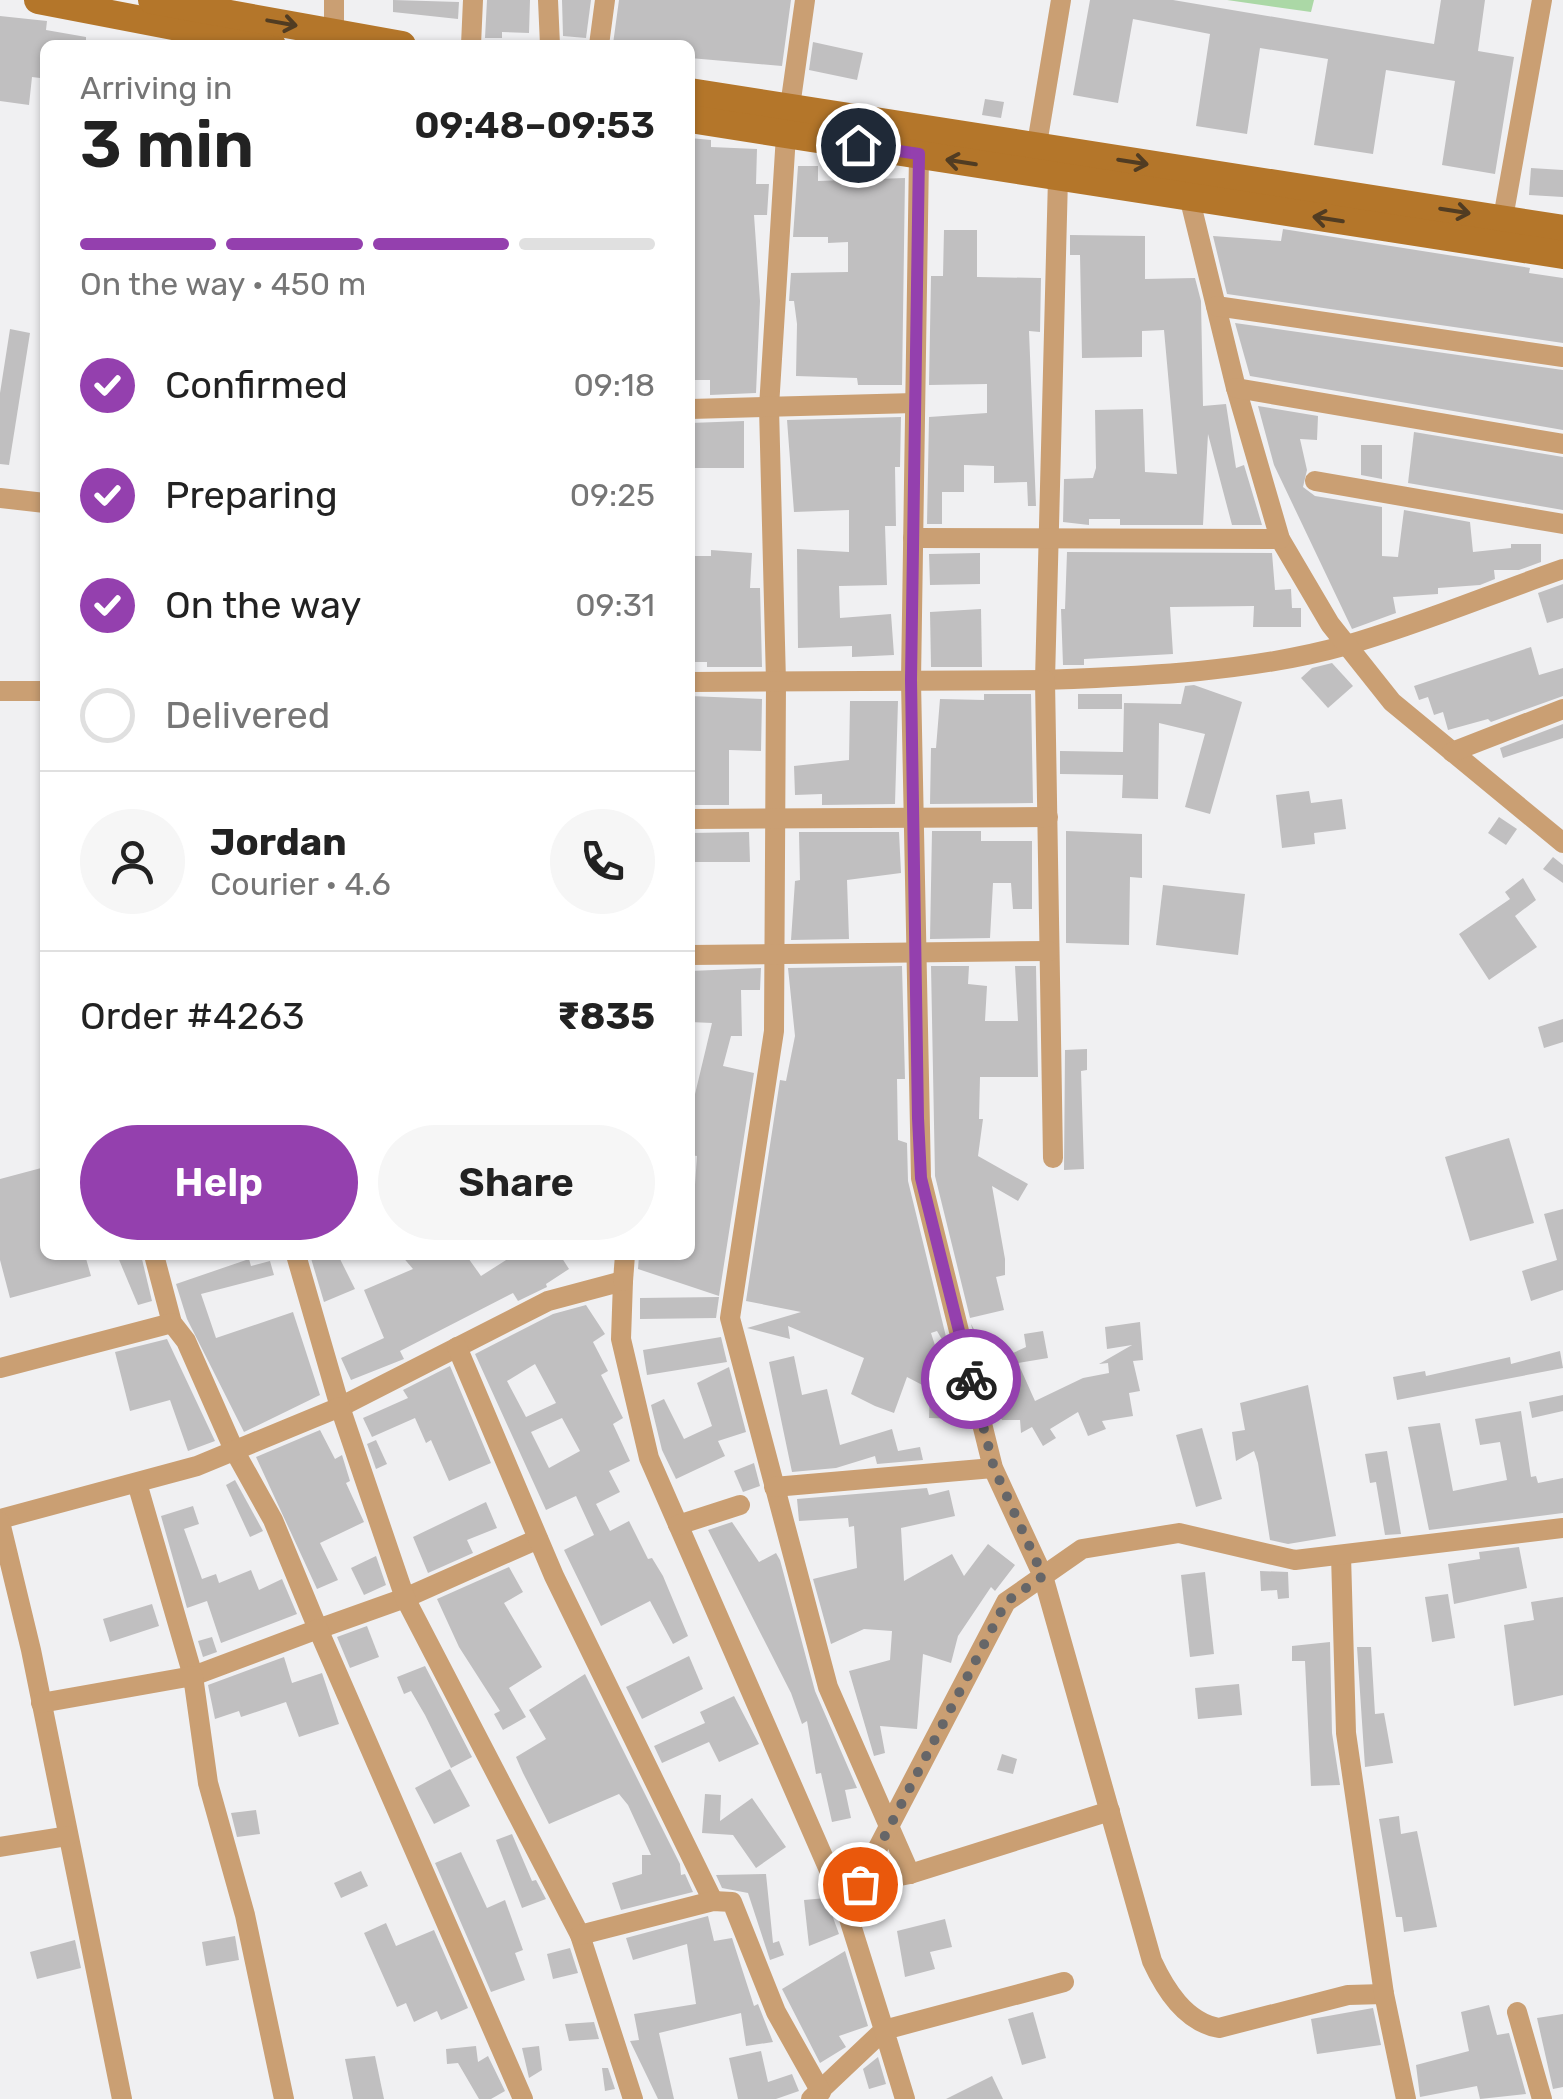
<!DOCTYPE html>
<meta charset="utf-8">
<style>
:root{--surface:#fff;--page:#f6f6f6;--text:#222;--muted:#767676;--line:#e0e0e0;--accent:#9440ae}
body{margin:0;font-family:Rubik,sans-serif;background:var(--page);color:var(--text);height:100vh;display:flex;flex-direction:column;font-size:38px;white-space:nowrap}
*{box-sizing:border-box;margin:0}
p{font-size:32px;color:var(--muted)}
.icon{flex:none;width:55px;height:55px;fill:none;stroke:currentColor;stroke-width:2;stroke-linecap:round;stroke-linejoin:round}
.map{position:relative;flex:1;overflow:hidden}
.side{position:absolute;left:40px;top:40px;width:655px;height:1220px;display:flex;flex-direction:column;background:var(--surface);border-radius:15px;box-shadow:0 2px 8px #0004}
.side>*{flex:none}
.pin{position:absolute;display:grid;place-items:center;width:85px;height:85px;color:#fff;margin:-42px;border:5px solid #fff;border-radius:50%;box-shadow:0 2px 10px #0007}
.courier{position:absolute;display:grid;place-items:center;width:100px;height:100px;margin:-50px;border:8px solid #9440ae;border-radius:50%;background:#fff;color:#222;box-shadow:0 2px 12px #0007}
.overview em{font-style:normal;font-weight:600}
.overview div{display:flex;flex-direction:column-reverse}
.overview{display:flex;align-items:center;justify-content:space-between;height:170px;padding:0 40px}
h1{font-size:65px;font-weight:600;line-height:75px}
.bar{display:grid;grid-template-columns:repeat(4,1fr);gap:15px 10px;align-content:center;height:120px;padding:0 40px}
.bar i{height:12px;border-radius:8px;background:var(--line)}
.bar .on{background:var(--accent)}
.bar p{grid-column:span 4}
.line{display:flex;align-items:center;gap:25px;padding:0 40px;border-top:2px solid var(--line)}
.line div{flex:1}
.round{display:grid;place-items:center;flex:none;width:105px;height:105px;border-radius:52px;background:var(--page)}
ol{padding:0 40px;list-style:none}
li{display:flex;align-items:center;gap:30px;height:110px}
li p{margin-inline-start:auto}
li .icon{padding:10px;border-radius:50%;background:var(--accent);color:#fff;stroke-width:4}
li:last-child{color:var(--muted)}
li i{width:55px;height:55px;border:5px solid var(--line);border-radius:50%}
.action{display:flex;gap:20px;margin-top:auto;padding:20px 40px}
.action a{flex:1;height:115px;border-radius:60px;background:var(--accent);color:#fff;font-size:40px;font-weight:600;line-height:115px;text-align:center}
.action a+a{background:var(--page);color:var(--text)}
.map>svg:first-child{display:block}
.green{fill:#abd8a6}
.building{fill:#c0bfc0;fill-rule:evenodd}
.lines{fill:none;stroke-linecap:round;stroke-linejoin:round}
.street{stroke:#ca9f73;stroke-width:20}
.secondary{stroke:#b4762a;stroke-width:28}
.oneway{stroke:#513c22}
.done{stroke:#666668;stroke-width:10;stroke-dasharray:0 18}
.route{stroke:#9440ae;stroke-width:12}
</style>
<div class="map">
<svg width="1563" height="2099" viewBox="0 0 1563 2099">
<rect width="100%" height="100%" fill="#f0f0f2"/>
<polygon class="green" points="1227,0 1314,0 1311,12"/>
<g class="building">
<polygon points="393,0 459,2 458,19 393,12"/>
<polygon points="487,0 530,0 529,33 502,32 502,38 485,38"/>
<polygon points="562,0 591,0 586,38 563,36"/>
<polygon points="619,0 791,0 782,66 690,58 690,45 613,44"/>
<polygon points="1090,0 1173,0 1434,44 1441,0 1485,0 1478,51 1514,57 1495,174 1442,165 1455,81 1386,70 1373,154 1314,145 1328,59 1260,48 1247,134 1196,126 1210,34 1133,19 1118,103 1073,95"/>
<polygon points="0,16 47,21 46,30 86,37 86,45 44,45 40,78 32,77 29,105 0,101"/>
<polygon points="813,42 863,53 857,80 809,70"/>
<polygon points="985,99 1004,102 1001,118 982,115"/>
<polygon points="690,138 711,140 711,147 757,149 756,184 769,184 767,215 754,215 760,301 756,393 710,395 710,380 690,380"/>
<polygon points="798,166 818,166 818,181 905,178 902,385 858,385 857,378 796,376 797,324 794,301 789,301 791,273 848,272 848,242 828,243 828,237 793,237"/>
<polygon points="1531,168 1563,170 1563,197 1529,195"/>
<polygon points="1283,229 1530,268 1529,273 1563,278 1563,343 1227,294 1213,236 1281,241"/>
<polygon points="944,230 977,230 977,277 1041,278 1040,332 1029,331 1036,506 1028,506 1027,482 994,483 994,466 964,465 964,492 942,492 942,524 927,524 929,417 987,413 987,384 929,385 931,276 943,276"/>
<polygon points="1070,235 1145,236 1145,279 1195,278 1201,301 1203,406 1226,404 1236,468 1244,465 1262,525 1232,525 1208,434 1203,525 1120,525 1120,519 1089,519 1089,525 1063,522 1064,479 1093,478 1096,468 1095,410 1143,409 1145,472 1177,474 1164,330 1142,331 1142,357 1082,358 1080,255 1070,255"/>
<polygon points="1235,323 1563,370 1563,430 1250,376"/>
<polygon points="10,329 30,333 9,465 0,464 0,393"/>
<polygon points="1258,406 1318,416 1317,440 1300,439 1307,470 1303,487 1315,496 1382,507 1382,556 1398,557 1404,510 1470,522 1473,552 1511,548 1511,544 1541,544 1541,562 1519,570 1494,570 1495,579 1480,585 1438,588 1438,594 1393,597 1396,613 1352,629 1274,465"/>
<polygon points="901,417 900,467 895,467 896,526 885,526 887,585 839,586 840,618 891,614 894,655 852,657 852,646 798,648 797,549 849,552 849,510 794,512 787,420"/>
<polygon points="744,421 744,468 690,468 690,423"/>
<polygon points="1414,432 1563,457 1563,510 1408,483"/>
<polygon points="1361,445 1382,445 1382,479 1361,475"/>
<polygon points="711,550 752,553 750,588 760,588 762,667 707,667 707,662 690,662 690,556 711,556"/>
<polygon points="1067,552 1272,553 1275,590 1291,589 1292,608 1301,608 1301,627 1253,627 1254,606 1170,607 1173,654 1084,659 1084,665 1063,665 1061,609 1065,609"/>
<polygon points="980,553 980,584 930,585 929,554"/>
<polygon points="1563,584 1563,618 1547,623 1538,593"/>
<polygon points="981,609 982,667 931,667 930,612"/>
<polygon points="1531,647 1539,675 1563,668 1563,696 1491,722 1488,719 1448,730 1443,712 1434,715 1428,697 1419,700 1414,686"/>
<polygon points="1332,663 1353,686 1328,708 1301,678 1312,668"/>
<polygon points="1194,685 1242,702 1210,814 1185,807 1205,734 1159,723 1158,799 1122,798 1123,775 1060,774 1060,751 1123,752 1124,703 1181,704 1185,686"/>
<polygon points="984,694 1031,694 1033,803 930,804 931,748 936,748 940,699 984,700"/>
<rect x="1078" y="694" width="44" height="15"/>
<polygon points="690,696 762,699 761,751 729,750 729,805 690,805"/>
<polygon points="850,701 898,701 895,804 822,805 822,794 795,795 794,766 849,760"/>
<polygon points="1563,724 1563,738 1503,758 1500,748"/>
<polygon points="1309,791 1311,803 1342,799 1346,829 1314,833 1315,844 1282,848 1276,795"/>
<polygon points="1499,817 1517,829 1506,845 1488,833"/>
<polygon points="932,831 981,831 981,841 1032,841 1032,909 1013,909 1011,883 993,883 990,938 930,939"/>
<polygon points="1066,831 1142,834 1142,878 1130,877 1129,945 1066,943"/>
<polygon points="749,832 750,862 690,862 690,833"/>
<polygon points="799,832 899,832 901,873 847,880 849,939 791,940 795,881 800,880"/>
<polygon points="1553,857 1563,865 1563,883 1543,869"/>
<polygon points="1523,878 1536,900 1515,916 1537,947 1489,980 1459,934 1510,899 1505,892"/>
<polygon points="1163,885 1245,894 1238,955 1156,945"/>
<polygon points="902,966 905,1079 897,1079 898,1140 907,1143 908,1181 950,1353 937,1331 931,1333 959,1419 929,1418 930,1389 907,1377 894,1413 875,1406 851,1394 864,1358 788,1326 790,1339 747,1328 801,1312 746,1301 780,1080 786,1081 795,1036 788,968"/>
<polygon points="931,966 969,966 968,984 987,986 985,1021 1018,1021 1015,966 1036,966 1038,1077 980,1077 979,1119 983,1119 978,1156 1028,1184 1018,1201 992,1186 1005,1259 1005,1275 996,1277 1004,1310 970,1318 935,1176"/>
<polygon points="761,968 760,990 741,990 742,1036 731,1036 723,1066 754,1073 719,1296 638,1269 639,1255 690,1255 697,1156 690,1155 690,1115 712,1023 690,1022 690,971"/>
<polygon points="1563,1019 1563,1042 1544,1048 1538,1027"/>
<polygon points="1087,1049 1087,1070 1081,1071 1084,1169 1064,1170 1065,1050"/>
<polygon points="1509,1138 1534,1223 1470,1241 1445,1157"/>
<polygon points="45,1167 45,1255 85,1255 91,1276 10,1298 0,1260 0,1179"/>
<polygon points="1563,1209 1563,1290 1531,1301 1522,1271 1557,1260 1544,1214"/>
<polygon points="117,1255 141,1255 152,1301 138,1305"/>
<polygon points="310,1255 338,1255 355,1289 324,1302"/>
<polygon points="401,1255 466,1255 481,1276 514,1255 560,1255 569,1269 546,1284 547,1287 518,1301 513,1293 400,1351 404,1359 351,1380 341,1358 384,1338 364,1290 413,1269"/>
<polygon points="249,1259 251,1266 270,1261 274,1275 201,1294 216,1338 293,1312 320,1395 244,1432 187,1319 176,1284"/>
<polygon points="719,1297 716,1318 640,1319 640,1298"/>
<path d="M 586,1305 L 605,1334 L 593,1342 L 608,1371 L 601,1375 L 623,1418 L 613,1424 L 630,1461 L 609,1471 L 620,1492 L 596,1504 L 610,1531 L 629,1521 L 648,1559 L 652,1558 L 663,1576 L 688,1636 L 673,1644 L 650,1601 L 601,1626 L 564,1550 L 594,1535 L 576,1496 L 546,1510 L 475,1354 L 553,1314 ZM 535,1364 L 556,1403 L 526,1417 L 507,1381 ZM 562,1418 L 580,1451 L 549,1468 L 531,1432 Z"/>
<polygon points="1140,1322 1143,1360 1133,1361 1140,1391 1129,1393 1133,1416 1102,1421 1106,1429 1088,1436 1078,1412 1050,1429 1056,1438 1043,1446 1032,1427 1021,1433 1020,1420 1002,1420 990,1400 971,1324 993,1362 1026,1347 1024,1334 1043,1331 1048,1358 1018,1363 1035,1401 1083,1378 1109,1373 1108,1363 1099,1364 1132,1345 1107,1349 1105,1327"/>
<polygon points="721,1337 727,1362 647,1375 643,1350"/>
<polygon points="167,1339 215,1441 188,1451 170,1400 130,1411 115,1352"/>
<polygon points="1560,1351 1563,1368 1397,1400 1393,1377 1425,1371 1426,1376 1510,1357 1511,1364"/>
<polygon points="794,1356 802,1395 827,1389 840,1445 892,1429 898,1451 920,1447 923,1460 877,1464 875,1456 836,1468 792,1472 769,1362"/>
<polygon points="450,1366 491,1463 449,1481 431,1440 426,1443 415,1418 372,1437 363,1418 408,1398 403,1390"/>
<polygon points="729,1367 746,1432 718,1441 725,1456 676,1479 662,1450 651,1405 664,1399 684,1439 712,1426 697,1383"/>
<polygon points="1308,1385 1336,1536 1288,1544 1270,1540 1258,1463 1254,1451 1236,1461 1232,1432 1245,1430 1240,1403"/>
<polygon points="1563,1395 1563,1411 1532,1418 1529,1402"/>
<polygon points="1521,1411 1531,1477 1536,1476 1538,1483 1563,1478 1563,1513 1429,1530 1408,1427 1440,1423 1453,1491 1507,1480 1500,1442 1480,1445 1475,1419"/>
<polygon points="1202,1428 1222,1499 1196,1507 1176,1435"/>
<polygon points="320,1430 335,1459 342,1455 350,1481 346,1483 364,1522 320,1543 338,1580 317,1589 256,1457"/>
<polygon points="376,1440 387,1464 376,1469 367,1444"/>
<polygon points="1387,1451 1401,1534 1385,1535 1376,1482 1370,1483 1365,1454"/>
<polygon points="754,1463 760,1486 743,1492 734,1471"/>
<polygon points="235,1480 263,1531 250,1537 226,1485"/>
<polygon points="927,1488 929,1495 949,1490 955,1516 901,1528 904,1581 952,1554 964,1576 988,1544 1015,1565 995,1591 991,1587 958,1636 951,1663 923,1654 917,1729 880,1726 885,1753 874,1756 849,1671 890,1660 892,1631 864,1629 831,1644 813,1579 857,1568 854,1526 849,1527 848,1518 799,1521 797,1499"/>
<polygon points="486,1502 497,1528 467,1540 473,1553 428,1573 413,1537"/>
<polygon points="193,1506 199,1524 184,1529 202,1579 216,1574 219,1583 251,1570 259,1590 282,1579 297,1614 221,1643 207,1601 187,1608 161,1516"/>
<polygon points="732,1522 759,1562 776,1553 780,1560 815,1691 857,1788 845,1790 851,1818 832,1822 821,1773 816,1774 807,1721 802,1724 791,1693 708,1530"/>
<polygon points="1519,1547 1527,1588 1454,1604 1448,1564 1480,1559 1479,1552"/>
<polygon points="376,1556 386,1585 364,1595 351,1568"/>
<polygon points="509,1567 523,1592 504,1603 542,1667 509,1688 526,1717 503,1730 494,1714 500,1711 459,1647 437,1599"/>
<polygon points="1260,1571 1288,1572 1289,1598 1278,1599 1277,1590 1261,1591"/>
<polygon points="1205,1572 1214,1654 1190,1657 1181,1575"/>
<polygon points="1448,1594 1455,1638 1432,1642 1425,1597"/>
<polygon points="1563,1597 1563,1695 1514,1706 1504,1625 1534,1620 1531,1602"/>
<polygon points="152,1604 159,1626 110,1642 103,1619"/>
<polygon points="367,1626 379,1657 350,1668 337,1637"/>
<polygon points="212,1637 217,1652 203,1657 198,1641"/>
<polygon points="1330,1642 1332,1733 1340,1785 1311,1786 1305,1661 1292,1661 1292,1646"/>
<polygon points="1357,1647 1371,1647 1375,1714 1384,1713 1393,1763 1365,1767"/>
<polygon points="689,1656 703,1689 642,1719 626,1687"/>
<polygon points="284,1657 292,1683 322,1673 339,1724 299,1737 286,1702 241,1717 239,1711 215,1719 208,1685"/>
<polygon points="425,1666 472,1757 451,1768 425,1715 411,1691 404,1694 397,1677"/>
<polygon points="585,1674 680,1864 681,1875 685,1874 693,1892 621,1910 612,1883 642,1874 642,1855 651,1855 628,1805 619,1794 549,1824 523,1773 516,1757 546,1739 529,1710"/>
<polygon points="1239,1684 1242,1715 1198,1719 1195,1688"/>
<polygon points="734,1696 759,1744 719,1762 709,1742 662,1763 654,1746 705,1723 700,1712"/>
<polygon points="1002,1754 1017,1759 1013,1774 997,1770"/>
<polygon points="450,1769 470,1806 434,1824 415,1788"/>
<polygon points="705,1794 721,1795 720,1821 752,1798 786,1847 756,1868 733,1835 702,1833"/>
<polygon points="256,1810 260,1834 237,1837 231,1813"/>
<polygon points="1399,1816 1401,1834 1417,1831 1437,1927 1404,1932 1402,1917 1396,1917 1379,1819"/>
<polygon points="512,1834 532,1881 536,1880 546,1899 522,1908 496,1840"/>
<polygon points="461,1852 487,1908 505,1900 523,1950 515,1953 525,1980 491,1992 435,1863"/>
<polygon points="361,1871 368,1886 341,1898 334,1883"/>
<polygon points="766,1874 773,1943 779,1941 784,1955 770,1960 748,1893 722,1888 716,1875"/>
<polygon points="826,1898 839,1934 809,1946 804,1900"/>
<polygon points="708,1916 714,1941 732,1938 754,2006 758,2004 773,2042 746,2046 741,2013 659,2033 674,2099 658,2099 630,2041 639,2040 634,2014 696,2004 687,1944 633,1960 626,1938"/>
<polygon points="945,1919 952,1947 930,1952 935,1969 905,1977 897,1931"/>
<polygon points="386,1923 396,1946 434,1930 468,2008 441,2020 437,2011 414,2022 406,2003 397,2007 364,1933"/>
<polygon points="235,1936 239,1960 206,1966 202,1942"/>
<polygon points="75,1940 81,1968 37,1979 30,1952"/>
<polygon points="570,1948 578,1973 553,1979 547,1954"/>
<polygon points="845,1951 868,2026 839,2036 846,2047 820,2063 782,1989"/>
<polygon points="1489,2005 1497,2035 1509,2033 1526,2094 1480,2099 1477,2086 1420,2097 1416,2065 1469,2051 1461,2012"/>
<polygon points="1373,2008 1381,2045 1317,2054 1311,2019"/>
<polygon points="1033,2012 1046,2058 1022,2065 1008,2019"/>
<polygon points="1563,2014 1563,2087 1553,2089 1537,2018"/>
<polygon points="594,2022 599,2039 569,2041 565,2024"/>
<polygon points="476,2046 478,2062 488,2056 505,2091 491,2099 479,2099 458,2063 447,2064 446,2049"/>
<polygon points="539,2046 542,2070 529,2078 522,2048"/>
<polygon points="761,2051 768,2082 792,2074 799,2091 776,2099 738,2099 729,2058"/>
<polygon points="375,2056 384,2099 353,2099 345,2059"/>
<polygon points="878,2057 886,2084 869,2089 863,2069"/>
<polygon points="602,2068 608,2068 615,2089 605,2091"/>
<polygon points="992,2076 1003,2099 946,2099"/>
</g>
<g class="lines">
<g class="street">
<polyline points="334,0 334,32"/>
<polyline points="548,0 550,45"/>
<polyline points="805,0 786,135 769,407 776,682 774,1031 730,1318 828,1687 910,1874"/>
<polyline points="471,45 473,0"/>
<polyline points="599,45 605,0"/>
<path d="M 919,155 L 911,681 L 921,1178 L 993,1468 L 1043,1576 L 1152,1961 C 1165,1989 1185,2022 1219,2028 L 1348,1995 L 1384,1994"/>
<polyline points="1035,156 1061,0"/>
<path d="M 1058,178 L 1045,680 C 1144,676 1251,672 1347,645 C 1420,624 1491,594 1563,569"/>
<polyline points="1187,188 1236,388 1280,539 1330,624 1392,702 1563,843"/>
<polyline points="1503,218 1542,0"/>
<polyline points="1216,306 1563,357"/>
<polyline points="1236,388 1563,444"/>
<polyline points="690,409 915,403"/>
<polyline points="1315,481 1563,524"/>
<polyline points="0,498 45,503"/>
<polyline points="913,538 1280,539"/>
<polyline points="690,682 1045,680 1053,1158"/>
<polyline points="0,691 45,691"/>
<polyline points="1452,752 1563,709"/>
<polyline points="690,819 1048,817"/>
<polyline points="690,955 1049,951"/>
<polyline points="154,1255 172,1323 186,1341 234,1450 273,1520 318,1629 405,1598 538,1539"/>
<polyline points="296,1255 340,1407 548,1301 623,1281 621,1339 649,1458 846,1909 884,2030 811,2099"/>
<polyline points="623,1281 625,1255"/>
<polyline points="457,1347 554,1576 713,1901"/>
<polyline points="0,1368 172,1323"/>
<polyline points="137,1483 193,1676 318,1629 523,2099"/>
<polyline points="774,1487 993,1468"/>
<polyline points="0,1519 197,1466 340,1407 405,1598 580,1935 633,2099"/>
<polyline points="0,1522 31,1650 122,2099"/>
<polyline points="678,1525 740,1505"/>
<polyline points="1341,1555 1346,1733 1384,1994 1406,2099"/>
<polyline points="41,1703 193,1676 208,1783 245,1915 284,2099"/>
<polyline points="0,1847 68,1836"/>
<polyline points="859,1884 910,1874 1110,1811"/>
<polyline points="846,1909 1006,1602 1082,1549 1179,1533 1295,1560 1563,1528"/>
<polyline points="580,1935 713,1901 732,1902 776,2012 821,2092"/>
<polyline points="1517,2012 1542,2099"/>
<polyline points="905,2099 884,2030 1064,1982"/>
</g>
<g class="secondary">
<polyline points="38,0 272,45"/>
<polyline points="152,0 402,45"/>
<polyline points="690,92 1563,229"/>
<polyline points="690,119 1563,255"/>
</g>
</g>
<defs><path id="oneway-shaft" d="M-6 0H5M1.5-3L5.5 0L1.5 3" fill="none" stroke-width="1.6" stroke-linecap="round" stroke-linejoin="round" transform="scale(2.5)"/></defs>
<g class="oneway">
<use href="#oneway-shaft" transform="translate(282 23) rotate(10)"/>
<use href="#oneway-shaft" transform="translate(961 162) rotate(-171)"/>
<use href="#oneway-shaft" transform="translate(1133 162) rotate(9)"/>
<use href="#oneway-shaft" transform="translate(1455 211) rotate(9)"/>
<use href="#oneway-shaft" transform="translate(1328 219) rotate(-171)"/>
</g>
<g class="lines">
<polyline class="done" points="860,1884 1006,1602 1043,1576 994,1468 971,1379"/>
<polyline class="route" points="858,145 919,154 911,680 918,1118 921,1178 971,1379"/>
</g>
</svg>
<div class="pin" style="left:860px;top:1884px;background:#ea580c"><svg class="icon" aria-label="bag" viewBox="0 0 24 24"><path d="M5 8h14l-1 12H6zM9 8a3 3 0 0 1 6 0"/></svg></div>
<div class="pin" style="left:858px;top:145px;background:#1f2937"><svg class="icon" aria-label="home" viewBox="0 0 24 24"><path d="M3 11l9-7 9 7M6 9v11h12V9"/></svg></div>
<div class="courier" style="left:971px;top:1379px"><svg class="icon" aria-label="bike" viewBox="0 0 24 24"><circle cx="6" cy="16" r="4"/><circle cx="18" cy="16" r="4"/><path d="M6 16l4-8h5l3 8M10 8l3 8H6M13 5h3"/></svg></div>
<section class="side">
<div class="overview"><div><h1>3 min</h1><p>Arriving in</p></div><em>09:48–09:53</em></div>
<div class="bar"><i class="on"></i><i class="on"></i><i class="on"></i><i></i><p>On the way · 450 m</p></div>
<ol>
<li><svg class="icon" aria-label="check" viewBox="0 0 24 24"><path d="M5 12l5 5 9-10"/></svg>Confirmed<p>09:18</p></li>
<li><svg class="icon" aria-label="check" viewBox="0 0 24 24"><path d="M5 12l5 5 9-10"/></svg>Preparing<p>09:25</p></li>
<li><svg class="icon" aria-label="check" viewBox="0 0 24 24"><path d="M5 12l5 5 9-10"/></svg>On the way<p>09:31</p></li>
<li><i></i>Delivered</li>
</ol>
<div class="line" style="height:180px"><a class="round"><svg class="icon" aria-label="person" viewBox="0 0 24 24"><circle cx="12" cy="8" r="4"/><path d="M4 21q1-7 8-7t8 7"/></svg></a><div><b>Jordan</b><p>Courier · 4.6</p></div><a class="round"><svg class="icon" aria-label="phone" viewBox="0 0 24 24"><path d="M5 4h4l2 5-3 2q2 4 5 5l2-3 5 2v4C11 20 4 13 5 4z"/></svg></a></div>
<div class="line" style="height:130px"><div>Order #4263</div><b>₹835</b></div>
<div class="action"><a>Help</a><a>Share</a></div>
</section>
</div>
